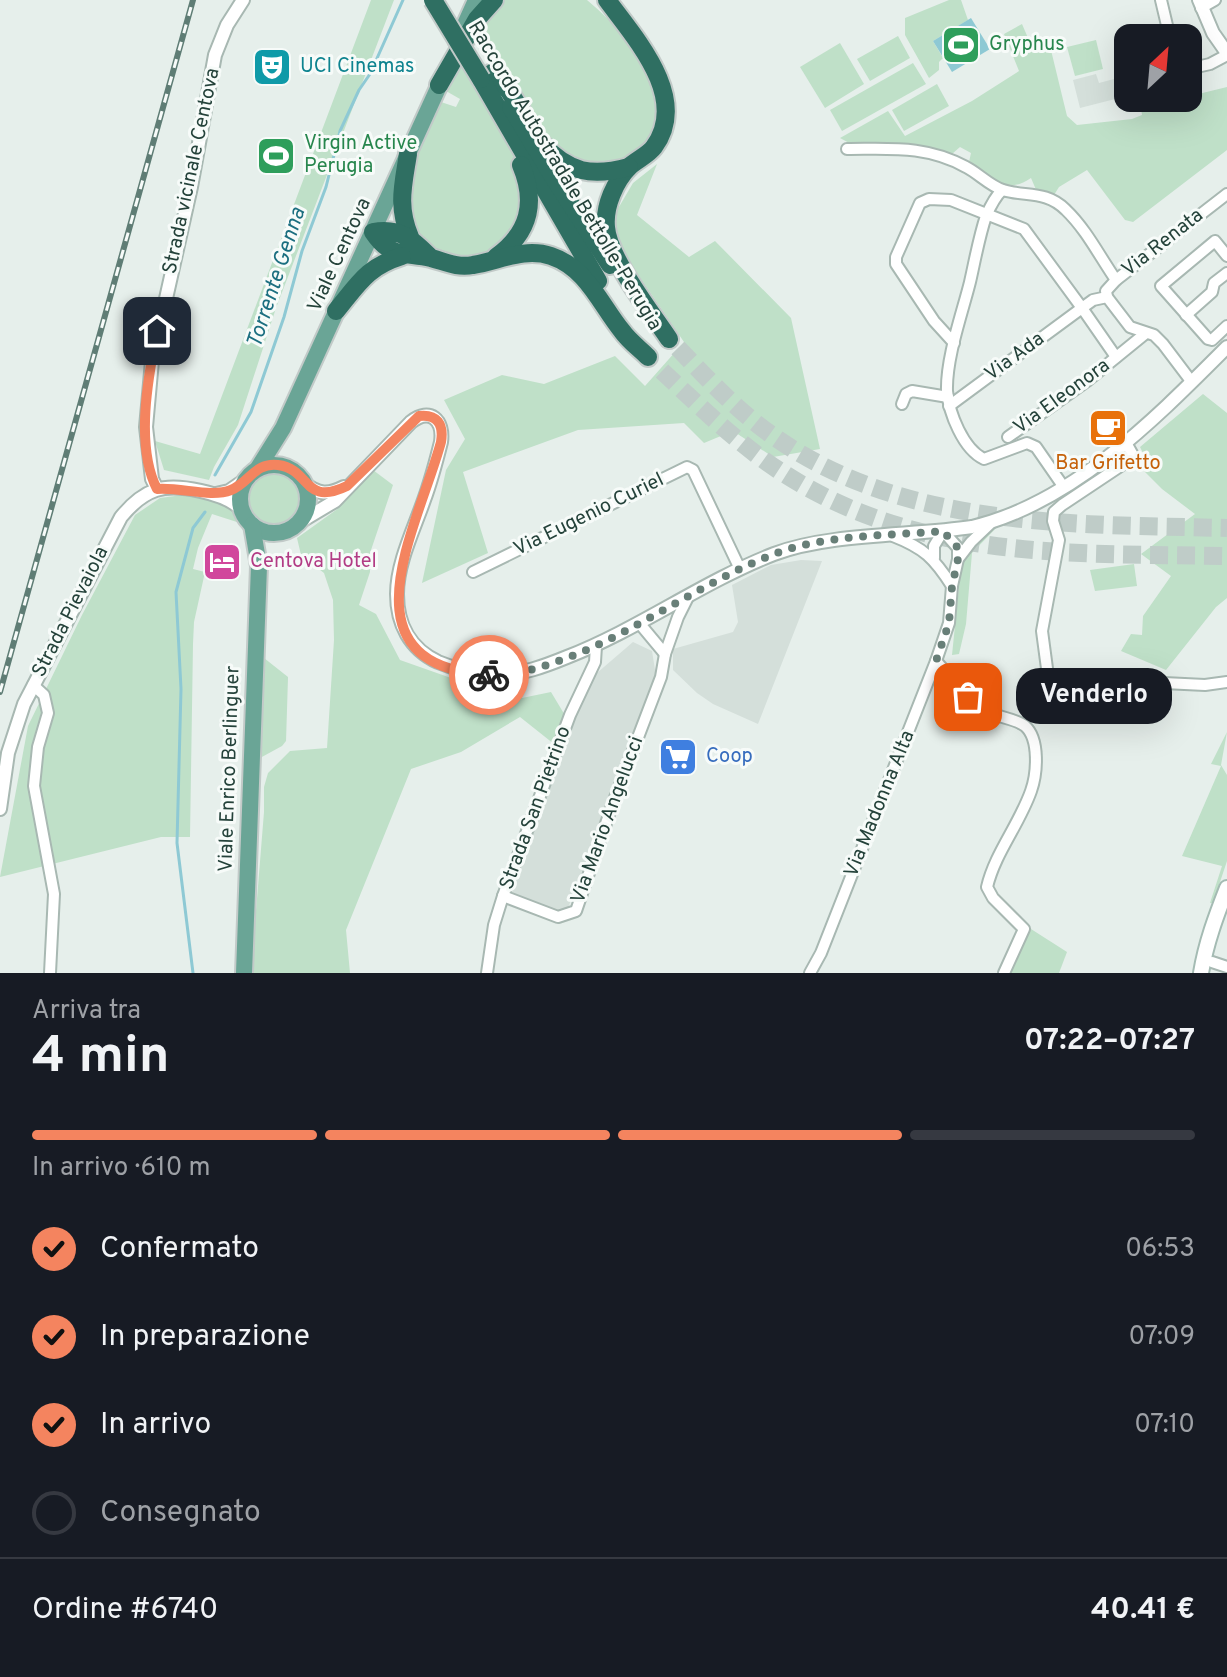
<!DOCTYPE html>
<html lang="it">
<meta charset="utf-8">
<style>
:root{--surface:#171b24;--page:#242831;--text:#f1f3f6;--muted:#9ea1a6;--line:#363941;--accent:#f4845f}
body{margin:0;font-family:Overpass,sans-serif;background:var(--page);color:var(--text);height:100vh;display:flex;flex-direction:column;font-size:30px;white-space:nowrap}
*{box-sizing:border-box;margin:0}
p{font-size:26px;color:var(--muted)}
.icon{flex:none;width:44px;height:44px;fill:none;stroke:currentColor;stroke-width:2;stroke-linecap:round;stroke-linejoin:round}
.map{position:relative;height:973px;overflow:hidden}
.details{display:flex;flex-direction:column;background:var(--surface);flex:1}
.details>*{flex:none}
.needle{width:52px;rotate:26deg}
.tools{position:absolute;left:1114px;top:24px;display:grid;gap:16px}
.tools a{display:grid;place-items:center;width:88px;height:88px;border-radius:16px;background:var(--surface);box-shadow:0 8px 32px #0002;font-size:40px}
.pin{position:absolute;display:grid;place-items:center;width:68px;height:68px;color:#fff;margin:-34px;border-radius:16px;box-shadow:0 4px 12px #0006}
.courier{position:absolute;display:grid;place-items:center;width:80px;height:80px;margin:-40px;border:6px solid #f4845f;border-radius:50%;background:#fff;color:#222;box-shadow:0 2px 10px #0007}
.bubble{position:absolute;height:56px;border-radius:24px;background:var(--surface);box-shadow:0 8px 32px #0002;font-size:26px;font-weight:700;line-height:56px;text-align:center}
.overview em{font-style:normal;font-weight:700}
.overview div{display:flex;flex-direction:column-reverse}
.overview{display:flex;align-items:center;justify-content:space-between;height:136px;padding:0 32px}
h1{font-size:52px;font-weight:700;line-height:60px}
.bar{display:grid;grid-template-columns:repeat(4,1fr);gap:12px 8px;align-content:center;height:96px;padding:0 32px}
.bar i{height:10px;border-radius:6px;background:var(--line)}
.bar .on{background:var(--accent)}
.bar p{grid-column:span 4}
.line{display:flex;align-items:center;gap:20px;padding:0 32px;border-top:2px solid var(--line)}
.line div{flex:1}
ol{padding:0 32px;list-style:none}
li{display:flex;align-items:center;gap:24px;height:88px}
li p{margin-inline-start:auto}
li .icon{padding:8px;border-radius:50%;background:var(--accent);color:#111;stroke-width:4}
li:last-child{color:var(--muted)}
li i{width:44px;height:44px;border:4px solid var(--line);border-radius:50%}
.map>svg:first-child{display:block}
.built{fill:#d4dfda}
.green{fill:#bfe0c8}
.water{fill:#8ec9d4}
.lines{fill:none;stroke-linecap:round;stroke-linejoin:round}
.stream{stroke:#8ec9d4;stroke-width:3}
.motorway-tunnel{stroke:#bfccc8;stroke-width:18;stroke-dasharray:18 9;stroke-linecap:butt}
.minor-casing{stroke:#a8b8b2;stroke-width:14}
.tertiary-casing{stroke:#a8b8b2;stroke-width:16}
.secondary-casing{stroke:#a4bbb3;stroke-width:18}
.primary-casing{stroke:#c2cac8;stroke-width:20}
.motorway-casing{stroke:#c2cac8;stroke-width:22}
.minor{stroke:#fff;stroke-width:10}
.tertiary{stroke:#fff;stroke-width:12}
.secondary{stroke:#fff;stroke-width:14}
.primary{stroke:#6aa596;stroke-width:16}
.motorway{stroke:#2f6f62;stroke-width:18}
.rail-casing{stroke:#5f7d75;stroke-width:6}
.rail{stroke:#f7fbf9;stroke-width:3;stroke-dasharray:9;stroke-linecap:butt}
.motorway-bridge-casing{stroke:#c2cac8;stroke-width:22;stroke-linecap:butt}
.motorway-bridge{stroke:#2f6f62;stroke-width:18}
.done{stroke:#687f78;stroke-width:8;stroke-dasharray:0 14.4}
.route{stroke:#f4845f;stroke-width:10}
.labels{text-anchor:middle;dominant-baseline:central;stroke-width:6;stroke-linejoin:round;paint-order:stroke}
.leisure-label{font-size:20px;fill:#27864d;stroke:#f7fbf9;text-anchor:start}
.culture-label{font-size:20px;fill:#0d838f;stroke:#f7fbf9;text-anchor:start}
.street-label{font-size:20px;fill:#24423a;stroke:#f7fbf9}
.food-label{font-size:20px;fill:#c56008;stroke:#f7fbf9}
.hotel-label{font-size:20px;fill:#b23c85;stroke:#f7fbf9;text-anchor:start}
.shop-label{font-size:20px;fill:#366cbe;stroke:#f7fbf9;text-anchor:start}
.water-label{font-size:22px;font-style:italic;fill:#1c6f80;stroke:#f7fbf9}
</style>
<div class="map">
<svg width="1227" height="973" viewBox="0 0 1227 973">
<rect width="100%" height="100%" fill="#e6efeb"/>
<g class="built">
<polygon points="1096,74 1099,83 1114,79 1119,98 1080,108 1073,80"/>
<polygon points="801,560 822,561 758,724 713,704 697,693 673,670 673,649 733,632 738,622 732,585 771,565"/>
<polygon points="633,642 652,651 656,676 568,908 559,912 513,895 512,888 587,687 597,673"/>
</g>
<g class="green">
<polygon points="371,0 394,0 276,308 238,425 214,467 209,480 164,470 155,441 200,454"/>
<path d="M 505,0 L 587,0 C 620,28 671,79 654,127 C 649,143 643,150 628,158 C 613,166 592,170 575,163 C 548,153 491,60 478,32 L 496,6 Z"/>
<polygon points="949,0 961,0 968,20 933,41 943,58 939,62 939,70 929,78 905,35 905,18"/>
<path d="M 1022,24 L 1034,52 L 1050,46 L 1067,116 L 1077,125 L 1132,119 L 1142,115 L 1141,108 L 1227,87 L 1227,150 L 1133,222 L 1125,220 L 1087,170 L 1059,187 L 1054,195 L 1037,192 L 1031,178 C 1005,196 991,177 969,162 L 971,153 L 960,147 L 952,154 L 910,144 L 853,145 L 840,138 L 888,111 L 905,136 L 972,101 L 1019,71 L 1004,34 Z"/>
<polygon points="898,36 910,58 870,81 857,59"/>
<polygon points="1096,40 1103,69 1075,76 1067,47"/>
<polygon points="840,43 864,84 825,108 800,67"/>
<path d="M 464,59 L 517,160 L 526,197 L 508,244 C 499,249 489,256 479,258 C 445,264 411,245 406,208 C 401,179 429,128 441,102 L 456,107 L 460,99 L 446,91 Z"/>
<polygon points="913,63 926,84 842,131 830,110"/>
<polygon points="937,84 949,106 904,131 892,110"/>
<polygon points="657,164 637,215 689,257 715,241 791,318 820,449 773,457 733,431 704,443 684,423 578,430 463,472 488,553 422,583 446,470 465,439 444,400 502,375 544,384 615,356 645,386 684,342 615,241 616,212 633,183"/>
<polygon points="1203,394 1227,413 1227,598 1216,607 1166,670 1121,651 1131,634 1142,635 1143,616 1171,576 1141,554 1195,514 1162,489 1140,467 1147,461 1140,447"/>
<polygon points="373,470 393,485 370,553 370,572 359,605 376,614 400,660 451,678 507,682 522,698 551,692 566,717 554,744 520,717 461,752 411,769 346,930 350,973 251,973 264,812 264,787 268,773 290,751 327,748 334,640 333,600 324,573 301,555 297,538 336,510"/>
<circle cx="273" cy="500" r="27"/>
<path d="M 190,494 C 217,498 226,498 240,523 L 212,514 L 198,548 L 193,569 L 205,572 L 194,622 L 193,644 L 190,837 L 161,837 L 0,877 L 28,726 L 82,615 L 135,515 L 160,498 Z"/>
<path d="M 997,527 L 972,553 L 966,624 L 959,654 L 952,655 L 961,567 C 968,547 981,538 997,527 Z"/>
<polygon points="1134,564 1137,586 1095,591 1090,570"/>
<polygon points="264,658 288,677 286,741 282,746 260,758"/>
<polygon points="1227,732 1221,765 1227,775 1227,861 1213,903 1210,903 1222,866 1182,856 1221,766 1211,764"/>
<polygon points="1031,929 1067,952 1059,973 1008,973"/>
</g>
<polygon class="water" points="971,18 990,49 952,72 933,41"/>
<g class="lines">
<g class="stream">
<polyline points="215,475 251,412 284,317 302,251 326,187 340,131 359,90 370,74 403,0"/>
<polyline points="193,973 177,843 181,689 176,592 193,528 205,512"/>
</g>
<g class="motorway-tunnel">
<path d="M 678,348 C 703,374 728,401 757,424 C 890,529 1066,524 1227,528"/>
<path d="M 662,371 C 696,403 730,436 768,463 C 908,561 1065,553 1227,556"/>
</g>
<defs>
<g id="minor">
<polyline points="1161,0 1170,38"/>
<polyline points="1201,8 1215,0"/>
<polyline points="1188,69 1210,64 1227,55"/>
<path d="M 847,149 C 890,149 926,145 966,167 C 978,173 990,186 1003,190 C 1025,197 1046,190 1066,210 C 1086,229 1100,257 1116,280"/>
<path d="M 1002,190 C 995,197 990,207 986,216 C 979,237 975,260 970,282 C 962,314 946,358 947,391 C 949,413 963,449 984,459 L 1027,443 L 1036,447 L 1063,486"/>
<polyline points="1227,256 1215,241 1161,286 1208,339 1212,340 1227,326"/>
<polyline points="1107,297 1106,291 1116,280 1227,194"/>
<polyline points="1186,315 1212,292 1214,283 1227,273"/>
<polyline points="954,343 934,321 896,264 896,257 920,203 929,199 951,200 1024,229 1082,308 1093,300 1107,297 1130,327 1154,335 1163,344 1191,381"/>
<polyline points="902,404 906,394 912,391 948,397"/>
<polyline points="949,406 1082,308 1116,357"/>
<polyline points="1008,437 1087,381 1146,333"/>
<polyline points="1125,441 1134,457 1062,505 1054,512 1053,521 1059,540 1042,631 1050,691 1060,696 1107,706 1122,705 1164,683 1205,685 1227,682"/>
<path d="M 893,536 C 924,548 934,558 952,586"/>
<polyline points="934,558 934,546 943,531 958,548 958,559"/>
<polyline points="473,572 687,467 693,470 740,569"/>
<polyline points="640,624 665,654 678,617 688,597"/>
<path d="M 936,661 C 953,680 968,701 990,712 C 1000,718 1016,719 1025,726 C 1040,739 1037,774 1031,791 C 1019,825 995,853 987,887 L 993,898 L 1024,929 L 1004,973"/>
<polyline points="33,685 44,695 48,713 38,747 34,786 54,894 50,973"/>
<polyline points="503,896 558,917 576,911 613,803 661,677 665,654"/>
<polyline points="1212,962 1227,967"/>
<polyline points="487,973 494,925 503,896 570,715 595,662 596,646"/>
<polyline points="810,973 821,953 936,661 949,623 952,586 958,559 971,542 992,522"/>
</g>
<g id="tertiary">
<polyline points="1199,0 1213,33 1227,53"/>
<path d="M 304,483 C 319,495 328,495 344,487"/>
<polyline points="157,489 152,479 146,427 152,361 191,187 215,55 227,25 243,0"/>
<polyline points="216,494 229,491 245,480"/>
<path d="M 298,523 L 335,501 L 411,422 C 430,407 444,420 441,442 C 436,462 431,481 424,500 C 414,529 397,563 397,594 C 397,624 410,649 438,662 C 457,670 476,675 497,675 C 521,675 545,666 567,657 C 639,629 702,582 774,554 C 829,533 912,536 972,527 C 1073,503 1156,418 1227,347"/>
<path d="M 0,809 L 8,753 L 24,704 L 121,517 C 130,506 141,495 156,490 C 177,483 225,493 241,509"/>
</g>
<path id="secondary" d="M 1201,973 C 1206,943 1216,916 1227,888"/>
<g id="primary">
<polyline points="457,42 476,0"/>
<circle cx="274" cy="499" r="34"/>
<polyline points="258,468 283,428 444,75"/>
<polyline points="244,973 259,566 252,525"/>
</g>
<g id="motorway">
<path d="M 607,0 C 635,38 690,98 654,147 C 648,155 638,159 630,166 C 615,181 604,206 606,227 C 608,257 651,312 669,339"/>
<polyline points="492,73 509,91 522,112"/>
<polyline points="481,79 598,281"/>
<polyline points="439,85 477,19 494,0"/>
<polyline points="511,107 554,178 610,265"/>
<path d="M 542,144 C 569,173 592,177 629,167"/>
<path d="M 408,154 C 403,186 397,206 410,237"/>
<path d="M 496,257 C 529,233 537,203 521,165"/>
<path d="M 431,258 C 413,240 401,227 373,232 C 391,259 404,252 431,258 C 446,262 457,268 473,265 C 499,261 524,247 551,256 C 587,268 600,304 622,331 C 629,341 640,349 648,357"/>
<path d="M 336,311 C 359,283 367,267 402,256"/>
</g>
</defs>
<use href="#minor" class="minor-casing"/>
<use href="#tertiary" class="tertiary-casing"/>
<use href="#secondary" class="secondary-casing"/>
<use href="#primary" class="primary-casing"/>
<use href="#motorway" class="motorway-casing"/>
<use href="#minor" class="minor"/>
<use href="#tertiary" class="tertiary"/>
<use href="#secondary" class="secondary"/>
<use href="#primary" class="primary"/>
<use href="#motorway" class="motorway"/>
<defs>
<polyline id="rail" points="0,692 193,0"/>
</defs>
<use href="#rail" class="rail-casing"/>
<use href="#rail" class="rail"/>
<defs>
<polyline id="motorway-bridge" points="433,0 481,79"/>
</defs>
<use href="#motorway-bridge" class="motorway-bridge-casing"/>
<use href="#motorway-bridge" class="motorway-bridge"/>
</g>
<g class="lines">
<path class="done" d="M 489,675 C 518,676 545,666 572,656 C 642,628 703,582 774,554 C 826,534 888,536 943,531 L 958,548 L 958,559 L 952,586 L 949,623 L 936,661 L 968,697"/>
<path class="route" d="M 157,331 C 148,377 135,446 157,489 C 181,487 211,498 231,490 C 249,483 255,462 278,465 C 311,469 303,507 347,486 L 419,416 C 437,414 444,424 441,442 C 418,527 337,666 489,675"/>
</g>
<defs>
<symbol id="stadium-square" viewBox="-11 -11 22 22"><rect x="-9" y="-9" width="18" height="18" rx="4" fill="#2e9e5b" stroke="#f7fbf9"/><path d="M0-5a6.5 5 0 1 0 0 10a6.5 5 0 1 0 0-10ZM-3.5-1.8h7v3.6h-7Z" fill="#fff"/></symbol>
<symbol id="theatre-square" viewBox="-11 -11 22 22"><rect x="-9" y="-9" width="18" height="18" rx="4" fill="#0f9aa8" stroke="#f7fbf9"/><path d="M-5-5.5Q0-4 5-5.5V0Q5 5 0 6Q-5 5-5 0ZM-3.3-2.5H-1v1.5H-3.3ZM1-2.5H3.3v1.5H1ZM-2.8 1Q0 5.5 2.8 1Z" fill="#fff"/></symbol>
<symbol id="cafe-square" viewBox="-11 -11 22 22"><rect x="-9" y="-9" width="18" height="18" rx="4" fill="#e8710a" stroke="#f7fbf9"/><path d="M-5.5-4.5H6V0H3Q3 3.5 0 3.5H-2.5Q-5.5 3.5-5.5 0ZM3-3.2v2h1.7v-2ZM-6 4.5H4V6H-6Z" fill="#fff"/></symbol>
<symbol id="hotel-square" viewBox="-11 -11 22 22"><rect x="-9" y="-9" width="18" height="18" rx="4" fill="#d1479c" stroke="#f7fbf9"/><path d="M-6-4.5h1.5V1H6V5H4.5V3h-9V5H-6ZM-4 0a1.8 1.8 0 1 1 3.6 0ZM.5 0V-2.5h3Q6-2.5 6 0Z" fill="#fff"/></symbol>
<symbol id="supermarket-square" viewBox="-11 -11 22 22"><rect x="-9" y="-9" width="18" height="18" rx="4" fill="#3f7fe0" stroke="#f7fbf9"/><path d="M-6-5.5h2.5l.6 2H6L4.5 2H-2.5L-4.4-4H-6ZM-1.5 3.2a1.3 1.3 0 1 0 .1 0ZM3 3.2a1.3 1.3 0 1 0 .1 0Z" fill="#fff"/></symbol>
</defs>
<g fill-rule="evenodd">
<use href="#stadium-square" x="939" y="23" width="44" height="44"/>
<use href="#theatre-square" x="250" y="45" width="44" height="44"/>
<use href="#stadium-square" x="254" y="134" width="44" height="44"/>
<use href="#cafe-square" x="1086" y="406" width="44" height="44"/>
<use href="#hotel-square" x="200" y="540" width="44" height="44"/>
<use href="#supermarket-square" x="656" y="735" width="44" height="44"/>
</g>
<g class="labels">
<g class="leisure-label">
<text x="989" y="45">Gryphus</text>
<text x="304" y="144">Virgin Active<tspan x="304" dy="23">Perugia</tspan></text>
</g>
<g class="culture-label">
<text x="300" y="67">UCI Cinemas</text>
</g>
<g class="street-label">
<text transform="translate(192 171) rotate(-78)">Strada vicinale Centova</text>
<text transform="translate(564 176) rotate(59)">Raccordo Autostradale Bettolle-Perugia</text>
<text transform="translate(1163 243) rotate(-38)">Via Renata</text>
<text transform="translate(340 255) rotate(-65)">Viale Centova</text>
<text transform="translate(1015 357) rotate(-36)">Via Ada</text>
<text transform="translate(1062 397) rotate(-36)">Via Eleonora</text>
<text transform="translate(589 515) rotate(-26)">Via Eugenio Curiel</text>
<text transform="translate(71 612) rotate(-63)">Strada Pievaiola</text>
<text transform="translate(230 769) rotate(-88)">Viale Enrico Berlinguer</text>
<text transform="translate(880 804) rotate(-68)">Via Madonna Alta</text>
<text transform="translate(536 808) rotate(-70)">Strada San Pietrino</text>
<text transform="translate(608 820) rotate(-70)">Via Mario Angelucci</text>
</g>
<g class="food-label">
<text x="1108" y="464">Bar Grifetto</text>
</g>
<g class="hotel-label">
<text x="250" y="562">Centova Hotel</text>
</g>
<g class="shop-label">
<text x="706" y="757">Coop</text>
</g>
<g class="water-label">
<text transform="translate(277 278) rotate(-72)">Torrente Genna</text>
</g>
</g>
</svg>
<div class="tools">
<a><svg class="needle" viewBox="-14 -14 28 28"><path d="M0-13l5 13h-10z" fill="#e53935"/><path d="M0 13l5-13h-10z" fill="#9ea1a6"/></svg></a>
</div>
<div class="pin" style="left:968px;top:697px;background:#ea580c"><svg class="icon" aria-label="bag" viewBox="0 0 24 24"><path d="M5 8h14l-1 12H6zM9 8a3 3 0 0 1 6 0"/></svg></div>
<div class="pin" style="left:157px;top:331px;background:#1f2937"><svg class="icon" aria-label="home" viewBox="0 0 24 24"><path d="M3 11l9-7 9 7M6 9v11h12V9"/></svg></div>
<div class="courier" style="left:489px;top:675px"><svg class="icon" aria-label="bike" viewBox="0 0 24 24"><circle cx="6" cy="16" r="4"/><circle cx="18" cy="16" r="4"/><path d="M6 16l4-8h5l3 8M10 8l3 8H6M13 5h3"/></svg></div>
<div class="bubble" style="left:1016px;top:668px;width:156px">Venderlo</div>
</div>
<section class="details">
<div class="overview"><div><h1>4 min</h1><p>Arriva tra</p></div><em>07:22–07:27</em></div>
<div class="bar"><i class="on"></i><i class="on"></i><i class="on"></i><i></i><p>In arrivo · 610 m</p></div>
<ol>
<li><svg class="icon" aria-label="check" viewBox="0 0 24 24"><path d="M5 12l5 5 9-10"/></svg>Confermato<p>06:53</p></li>
<li><svg class="icon" aria-label="check" viewBox="0 0 24 24"><path d="M5 12l5 5 9-10"/></svg>In preparazione<p>07:09</p></li>
<li><svg class="icon" aria-label="check" viewBox="0 0 24 24"><path d="M5 12l5 5 9-10"/></svg>In arrivo<p>07:10</p></li>
<li><i></i>Consegnato</li>
</ol>
<div class="line" style="height:104px"><div>Ordine #6740</div><b>40.41 €</b></div>
</section>
